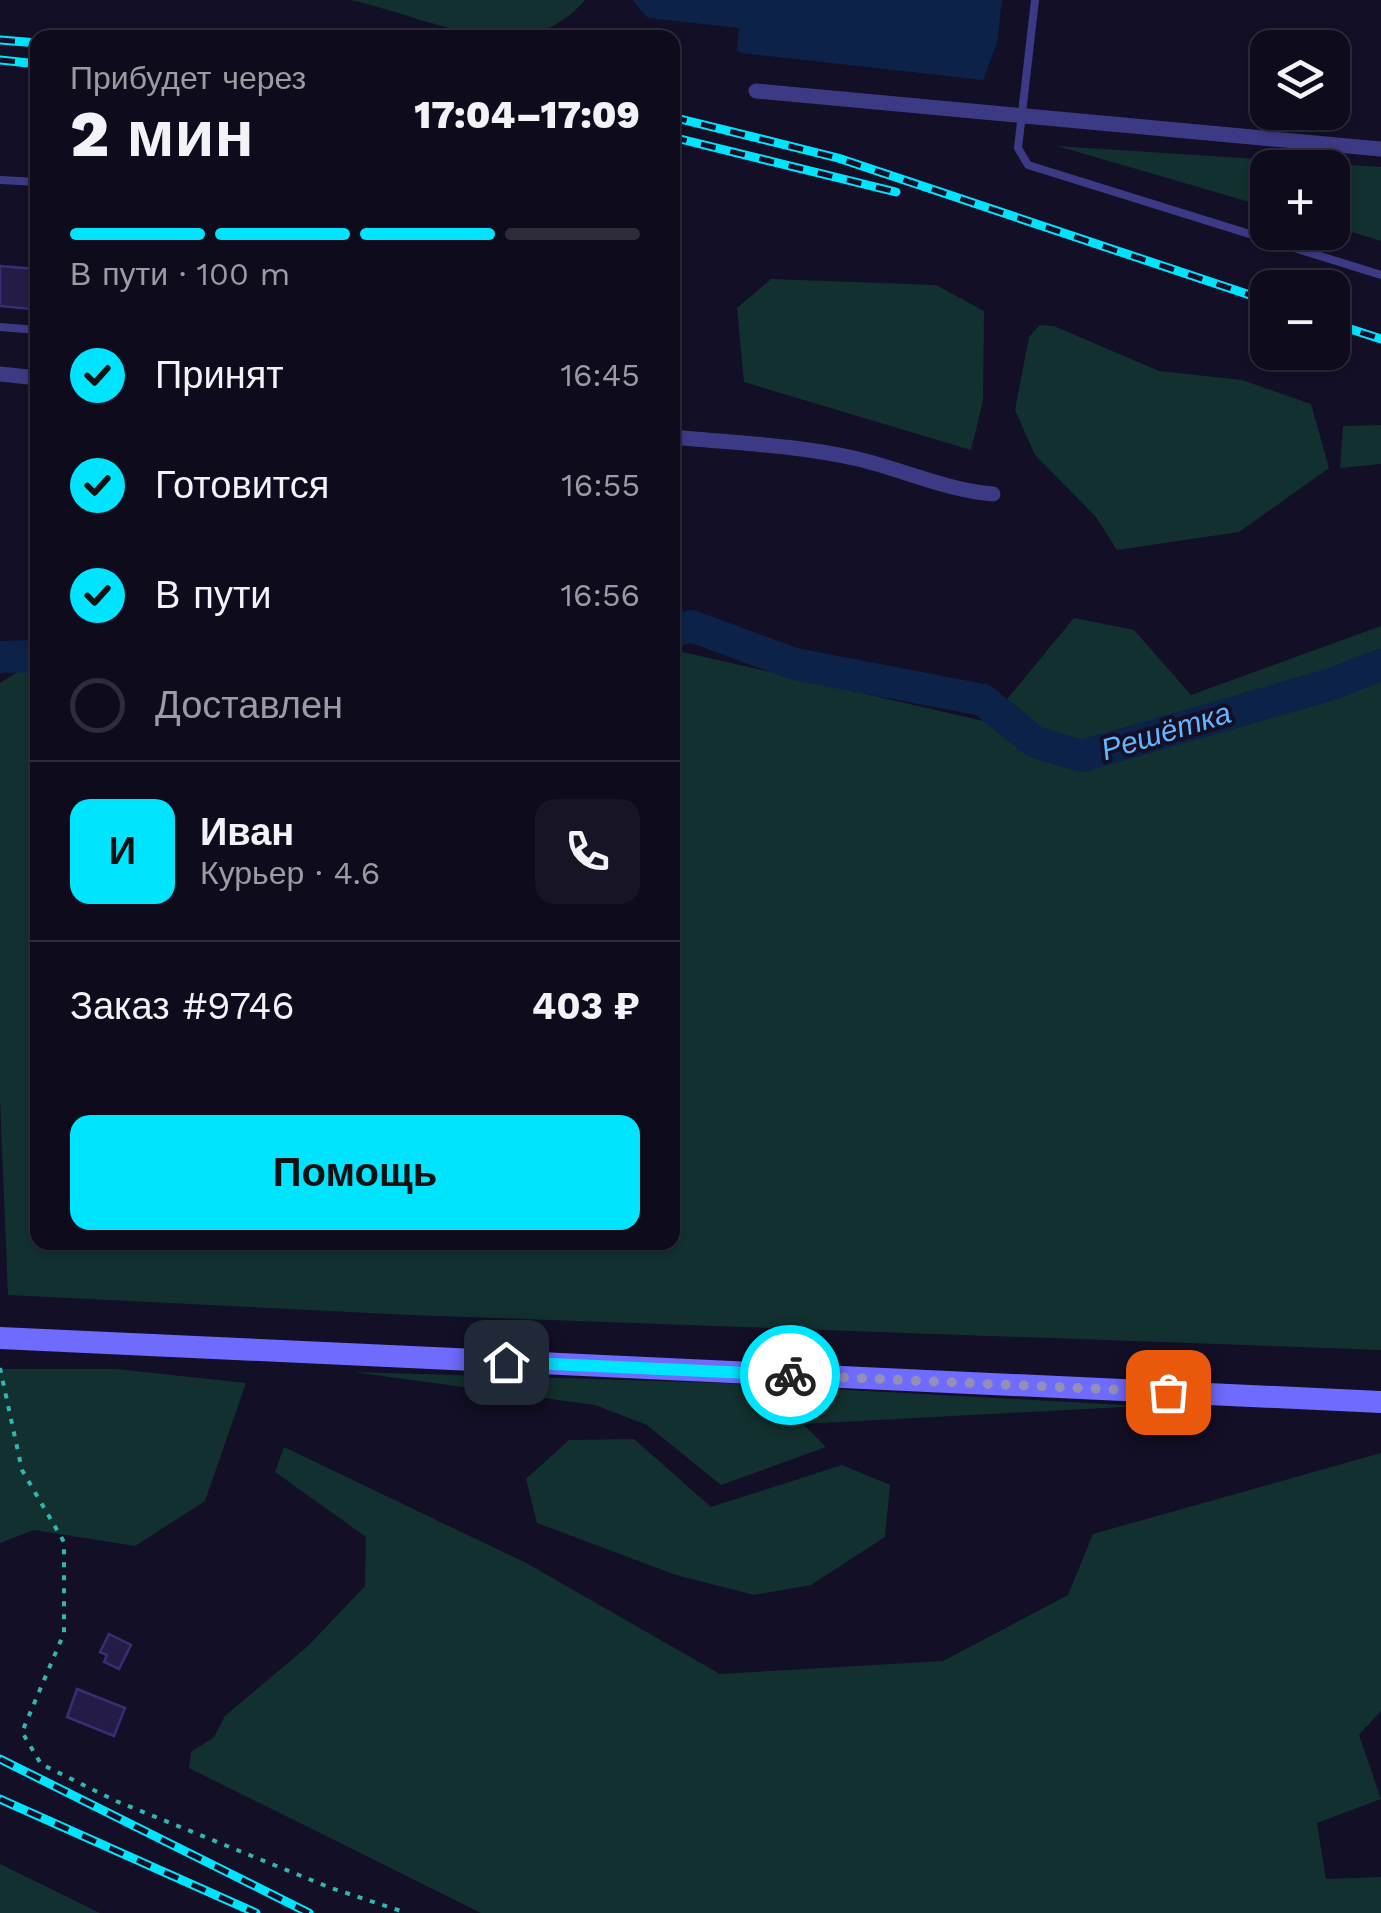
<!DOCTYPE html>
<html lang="ru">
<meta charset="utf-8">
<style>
:root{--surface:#0e0b1c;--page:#171425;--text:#f1f3f6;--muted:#9b9ba3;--line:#2e2b3b;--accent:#00e5ff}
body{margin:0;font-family:"Work Sans",sans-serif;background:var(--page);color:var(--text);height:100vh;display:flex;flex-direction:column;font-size:38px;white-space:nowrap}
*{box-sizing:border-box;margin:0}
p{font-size:32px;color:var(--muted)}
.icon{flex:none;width:55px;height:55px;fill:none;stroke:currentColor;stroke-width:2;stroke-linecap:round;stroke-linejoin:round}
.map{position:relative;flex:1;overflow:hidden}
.side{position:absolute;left:30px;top:30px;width:650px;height:1220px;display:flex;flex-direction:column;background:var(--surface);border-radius:20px;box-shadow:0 2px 8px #0004,0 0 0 2px var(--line)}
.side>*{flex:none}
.buttons{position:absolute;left:1250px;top:30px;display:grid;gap:20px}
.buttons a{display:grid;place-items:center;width:100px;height:100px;border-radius:20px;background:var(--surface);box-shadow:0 2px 8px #0004,0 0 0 2px var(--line);font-size:50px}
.pin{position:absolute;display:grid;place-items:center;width:85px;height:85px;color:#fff;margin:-42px;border-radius:20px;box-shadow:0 5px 15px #0006}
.courier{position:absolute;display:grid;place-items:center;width:100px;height:100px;margin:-50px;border:8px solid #00e5ff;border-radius:50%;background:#fff;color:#222;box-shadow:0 2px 12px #0007}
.head em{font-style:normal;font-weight:800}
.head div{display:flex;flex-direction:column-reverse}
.head{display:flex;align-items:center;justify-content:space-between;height:170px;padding:0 40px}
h1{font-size:65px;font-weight:800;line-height:75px}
.bar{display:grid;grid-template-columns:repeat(4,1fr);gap:15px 10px;align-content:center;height:120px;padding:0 40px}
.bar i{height:12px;border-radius:8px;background:var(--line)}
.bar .active{background:var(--accent)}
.bar p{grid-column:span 4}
.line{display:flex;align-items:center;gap:25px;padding:0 40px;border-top:2px solid var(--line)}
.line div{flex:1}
.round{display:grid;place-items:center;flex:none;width:105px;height:105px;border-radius:20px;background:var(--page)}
ol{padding:0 40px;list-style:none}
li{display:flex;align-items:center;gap:30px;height:110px}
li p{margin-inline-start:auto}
li .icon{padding:10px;border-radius:50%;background:var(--accent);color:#111;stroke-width:4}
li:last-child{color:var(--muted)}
li i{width:55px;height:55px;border:5px solid var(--line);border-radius:50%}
.cta{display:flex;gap:20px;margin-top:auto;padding:20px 40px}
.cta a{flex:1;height:115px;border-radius:20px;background:var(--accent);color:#111;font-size:40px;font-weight:800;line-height:115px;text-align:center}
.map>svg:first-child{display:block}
.green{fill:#12302f}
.water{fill:#0c2248}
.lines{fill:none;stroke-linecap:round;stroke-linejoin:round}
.river{stroke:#0c2248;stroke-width:32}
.building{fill:#241b47;stroke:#3b2d73;stroke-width:2.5}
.path{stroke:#2fb8b0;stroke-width:4;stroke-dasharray:5 8;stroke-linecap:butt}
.lane{stroke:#3d3a85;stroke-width:8}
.street{stroke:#3d3a85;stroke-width:15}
.secondary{stroke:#6f6bff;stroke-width:22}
.rail-casing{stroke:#00e5ff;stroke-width:9}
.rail{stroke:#130f26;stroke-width:5;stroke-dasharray:15;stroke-linecap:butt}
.done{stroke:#948fb3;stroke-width:10;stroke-dasharray:0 18}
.route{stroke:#00e5ff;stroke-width:12}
.labels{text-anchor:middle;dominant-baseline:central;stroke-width:8;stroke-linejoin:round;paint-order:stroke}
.water-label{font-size:30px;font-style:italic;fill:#62b6ff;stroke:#130f26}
</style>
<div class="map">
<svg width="1381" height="1913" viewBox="0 0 1381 1913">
<rect width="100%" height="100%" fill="#130f26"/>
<g class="green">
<path d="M 349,0 L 585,0 C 523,74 424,14 349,0 Z"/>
<polygon points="1057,146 1381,167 1381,241 1333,226 1332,168 1268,168 1267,207"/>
<polygon points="771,279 936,285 984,311 983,401 971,450 744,382 737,308"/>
<polygon points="1040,325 1054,326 1159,371 1242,380 1311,404 1329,468 1239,532 1117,550 1096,517 1035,455 1015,410 1029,337"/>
<polygon points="1381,425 1381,464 1340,468 1343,426"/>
<polygon points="1074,618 1134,630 1191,695 1381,626 1381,1350 410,1315 8,1295 0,1099 0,683 24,668 37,669 38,1242 672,1242 673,656 683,652 988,722"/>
<polygon points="0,1369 116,1369 246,1383 205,1501 135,1546 34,1530 0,1543"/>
<polygon points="353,1372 723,1383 1141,1406 803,1424 826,1447 721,1485 647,1425 595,1405"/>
<polygon points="634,1439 711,1507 842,1465 890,1485 885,1537 811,1585 754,1595 676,1575 537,1523 526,1479 569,1440"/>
<polygon points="284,1447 526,1563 720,1674 943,1661 1068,1595 1093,1534 1381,1453 1381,1711 1359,1735 1381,1799 1317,1823 1326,1879 1381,1877 1381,1913 481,1913 189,1768 191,1752 214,1737 225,1716 308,1646 365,1586 366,1537 275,1472"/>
<polygon points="0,1864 100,1913 0,1913"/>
</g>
<polygon class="water" points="632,0 1002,0 997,43 983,80 741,53 737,50 739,28 648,18"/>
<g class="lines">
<g class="river">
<polyline points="672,632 691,626 795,664 983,700 1035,742 1082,756 1332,684 1381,665"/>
<polyline points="0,657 38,656"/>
</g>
</g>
<g class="building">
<polygon points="0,266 35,269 31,309 0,306"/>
<polygon points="109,1634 131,1645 119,1669 104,1662 107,1655 100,1652"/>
<polygon points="77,1689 125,1708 114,1736 67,1717"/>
</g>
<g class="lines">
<polyline class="path" points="0,1368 22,1470 64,1542 64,1633 22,1732 41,1764 116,1801 331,1888 407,1913"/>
<g class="lane">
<polyline points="1035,0 1018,148 1028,165 1381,275"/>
<polyline points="0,180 38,182"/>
<polyline points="0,327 38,330"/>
</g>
<g class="street">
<polyline points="756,91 1381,149"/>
<polyline points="0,374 38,378"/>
<path d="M 672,437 C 734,443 798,445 858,459 C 904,470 946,490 993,494"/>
</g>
<polyline class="secondary" points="0,1338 1381,1402"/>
<defs>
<g id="rail">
<polyline points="0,40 38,43"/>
<polyline points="0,60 38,64"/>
<polyline points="672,117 838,158 1268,301"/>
<polyline points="672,137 896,192"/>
<polyline points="1332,323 1381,339"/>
<polyline points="0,1759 309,1913"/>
<polyline points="0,1799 256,1913"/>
</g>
</defs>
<use href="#rail" class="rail-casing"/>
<use href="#rail" class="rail"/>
</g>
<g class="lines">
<polyline class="done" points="790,1375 1168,1392"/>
<polyline class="route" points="506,1362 790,1375"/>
</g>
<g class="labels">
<g class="water-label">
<text transform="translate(1166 731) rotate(-17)">Решётка</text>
</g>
</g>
</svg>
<div class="buttons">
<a><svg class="icon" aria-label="layers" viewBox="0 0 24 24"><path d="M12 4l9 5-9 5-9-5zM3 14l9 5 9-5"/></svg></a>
<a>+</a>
<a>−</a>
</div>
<div class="pin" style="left:1168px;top:1392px;background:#ea580c"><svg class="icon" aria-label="bag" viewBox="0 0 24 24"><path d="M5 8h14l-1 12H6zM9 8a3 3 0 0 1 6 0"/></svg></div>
<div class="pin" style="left:506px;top:1362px;background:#1f2937"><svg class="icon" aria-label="home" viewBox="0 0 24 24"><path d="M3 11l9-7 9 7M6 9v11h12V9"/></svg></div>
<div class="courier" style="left:790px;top:1375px"><svg class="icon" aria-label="bike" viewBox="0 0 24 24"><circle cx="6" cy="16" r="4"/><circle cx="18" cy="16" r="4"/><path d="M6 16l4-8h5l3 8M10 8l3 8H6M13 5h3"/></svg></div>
<section class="side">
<div class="head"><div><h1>2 мин</h1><p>Прибудет через</p></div><em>17:04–17:09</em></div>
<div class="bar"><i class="active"></i><i class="active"></i><i class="active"></i><i></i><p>В пути · 100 m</p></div>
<ol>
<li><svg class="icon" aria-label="check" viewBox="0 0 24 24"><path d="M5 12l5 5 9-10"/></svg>Принят<p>16:45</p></li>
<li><svg class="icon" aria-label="check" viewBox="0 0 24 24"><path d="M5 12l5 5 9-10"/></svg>Готовится<p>16:55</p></li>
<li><svg class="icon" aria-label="check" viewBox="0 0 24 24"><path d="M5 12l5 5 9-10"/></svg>В пути<p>16:56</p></li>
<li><i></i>Доставлен</li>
</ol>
<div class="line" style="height:180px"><b class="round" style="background:var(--accent);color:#111">И</b><div><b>Иван</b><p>Курьер · 4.6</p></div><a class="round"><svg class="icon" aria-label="phone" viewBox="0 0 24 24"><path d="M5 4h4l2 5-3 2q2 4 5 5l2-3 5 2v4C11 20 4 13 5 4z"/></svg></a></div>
<div class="line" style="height:130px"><div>Заказ #9746</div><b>403 ₽</b></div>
<div class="cta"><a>Помощь</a></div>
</section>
</div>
